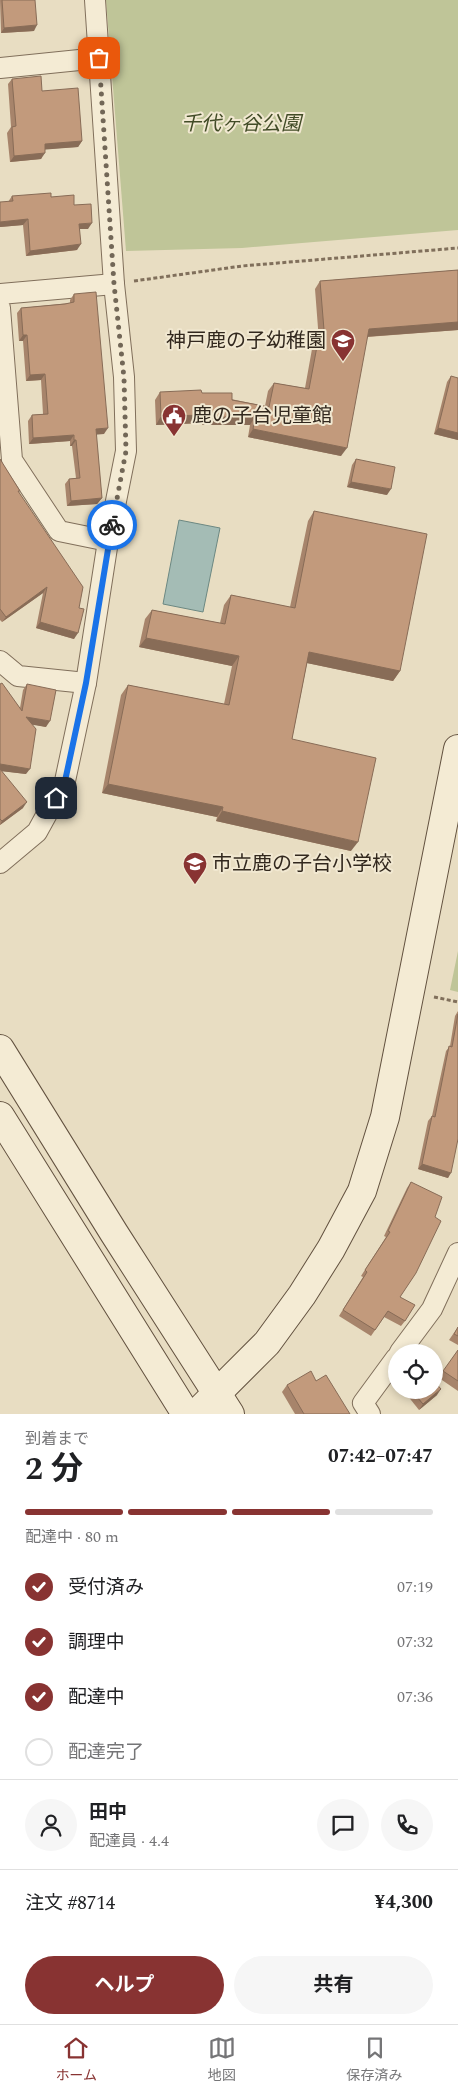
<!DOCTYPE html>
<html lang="ja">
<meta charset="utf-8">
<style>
:root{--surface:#fff;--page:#f6f6f6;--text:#202124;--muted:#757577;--line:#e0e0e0;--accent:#883332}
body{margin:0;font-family:Spectral,"Noto Sans JP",serif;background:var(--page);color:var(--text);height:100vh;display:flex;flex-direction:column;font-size:19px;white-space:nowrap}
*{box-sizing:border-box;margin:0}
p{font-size:16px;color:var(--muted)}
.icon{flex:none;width:28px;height:28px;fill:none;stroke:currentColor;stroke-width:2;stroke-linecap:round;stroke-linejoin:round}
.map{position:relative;height:1414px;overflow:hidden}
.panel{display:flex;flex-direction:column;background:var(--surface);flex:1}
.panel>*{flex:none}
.tools{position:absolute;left:388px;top:1344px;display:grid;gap:10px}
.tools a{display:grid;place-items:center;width:55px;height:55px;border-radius:50%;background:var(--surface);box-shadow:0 2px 8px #0003;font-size:25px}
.pin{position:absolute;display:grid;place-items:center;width:42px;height:42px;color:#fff;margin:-21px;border-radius:10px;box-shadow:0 2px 8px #0006}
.courier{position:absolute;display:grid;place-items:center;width:50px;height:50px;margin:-25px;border:4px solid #1a73e8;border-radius:50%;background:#fff;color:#222;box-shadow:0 1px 6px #0007}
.head em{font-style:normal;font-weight:700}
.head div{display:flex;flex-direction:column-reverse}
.head{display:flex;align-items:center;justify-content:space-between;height:85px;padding:0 25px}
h1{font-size:32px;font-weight:700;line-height:38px}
.bar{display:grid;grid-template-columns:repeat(4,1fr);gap:8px 5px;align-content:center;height:60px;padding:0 25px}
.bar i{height:6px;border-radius:4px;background:var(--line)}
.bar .current{background:var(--accent)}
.bar p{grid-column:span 4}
.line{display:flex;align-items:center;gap:12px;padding:0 25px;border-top:1px solid var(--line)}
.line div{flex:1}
.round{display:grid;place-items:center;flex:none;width:52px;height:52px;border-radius:26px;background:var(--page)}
ol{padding:0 25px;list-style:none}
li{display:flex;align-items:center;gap:15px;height:55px}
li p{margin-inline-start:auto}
li .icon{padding:5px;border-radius:50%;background:var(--accent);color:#fff;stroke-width:4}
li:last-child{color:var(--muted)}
li i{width:28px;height:28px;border:2px solid var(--line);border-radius:50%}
.button{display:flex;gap:10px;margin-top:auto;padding:10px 25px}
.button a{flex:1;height:58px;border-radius:30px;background:var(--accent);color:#fff;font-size:20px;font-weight:700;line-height:58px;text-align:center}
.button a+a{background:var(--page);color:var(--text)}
.tabs{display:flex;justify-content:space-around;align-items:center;height:70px;border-top:1px solid var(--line);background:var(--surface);font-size:14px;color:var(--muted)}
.tabs a{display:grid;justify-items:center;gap:2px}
.tabs .current{color:var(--accent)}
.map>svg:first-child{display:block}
.green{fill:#bfc598}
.water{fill:#a4bcb5;stroke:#6c8882}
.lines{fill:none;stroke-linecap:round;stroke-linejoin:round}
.street-casing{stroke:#806f5b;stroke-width:22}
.secondary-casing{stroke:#62513f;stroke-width:30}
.path{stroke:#806f5b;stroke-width:3;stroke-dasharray:4 2.5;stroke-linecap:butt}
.street{stroke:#f4ebd4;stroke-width:20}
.secondary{stroke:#f4ebd4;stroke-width:28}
.wall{fill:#a7846b}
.shaded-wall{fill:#886c57}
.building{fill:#c29a7c;stroke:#886c57}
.done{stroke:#726757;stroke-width:5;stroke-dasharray:0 9}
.route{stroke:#1a73e8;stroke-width:6}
.labels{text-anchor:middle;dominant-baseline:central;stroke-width:4;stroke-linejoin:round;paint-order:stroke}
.park-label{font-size:20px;font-style:italic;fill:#424c27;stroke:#f1e8d1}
.poi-label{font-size:20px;fill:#32281e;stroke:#f1e8d1;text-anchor:start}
</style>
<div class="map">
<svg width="458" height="1414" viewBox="0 0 458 1414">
<rect width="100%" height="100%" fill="#e8ddc2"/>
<g class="green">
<polygon points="106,0 458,0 458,230 242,248 126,251"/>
<polygon points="458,951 458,992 450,990"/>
</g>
<polygon class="water" points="179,520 220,528 203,612 163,604"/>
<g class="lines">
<defs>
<g id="street">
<polyline points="0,68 99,58"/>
<polyline points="0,294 114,284"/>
<polyline points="0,308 12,460 59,531 108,541"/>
<polyline points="0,661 18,676 86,683"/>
<polyline points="0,863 37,832 65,781 86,683 108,541 126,451 124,377 114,284 95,0"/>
<polyline points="400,1352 432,1309 458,1253"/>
<polyline points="370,1414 363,1403 396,1358"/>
</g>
<g id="secondary">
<polyline points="0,1049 114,1233 230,1414"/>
<polyline points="0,1116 186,1414"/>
<polyline points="196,1414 267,1343 302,1295 331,1249 362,1191 385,1117 458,749"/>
</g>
</defs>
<use href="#street" class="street-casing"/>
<use href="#secondary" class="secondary-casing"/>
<g class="path">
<polyline points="134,281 242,266 458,248"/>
<polyline points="434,997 458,1002"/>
</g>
<use href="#street" class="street"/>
<use href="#secondary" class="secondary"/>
</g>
<g class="wall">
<polygon points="0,0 35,0 34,31 1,33"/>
<polygon points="12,79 42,91 82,141 78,147 45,149 41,159 10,162 7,133 11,127 8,84"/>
<polygon points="12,196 51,197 74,205 88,229 80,229 77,250 26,256 23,225 0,227 0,202 8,202"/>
<polygon points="458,270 458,330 367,337 341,456 248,437 250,425 202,425 202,423 156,425 155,400 160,392 202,393 265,406 268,391 274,383 305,388 312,349 318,341 319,341 315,289 320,281"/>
<polygon points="74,294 104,434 96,434 102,498 97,504 67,506 65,484 69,479 76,478 72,446 70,446 70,441 29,444 28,421 32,415 43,414 41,380 26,381 23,341 19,341 17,313 21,308 70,303 70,300"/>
<polygon points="451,376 458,440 434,434 447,382"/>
<polygon points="0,459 19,492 79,608 74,639 36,628 43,593 2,622 0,620"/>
<polygon points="356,459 387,495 347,487 352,465"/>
<polygon points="314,511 400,671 393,681 307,663 292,739 351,851 216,821 217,817 102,793 121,695 128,685 224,704 232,666 139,647 145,619 152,610 220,623 224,605 231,595 290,607 308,521"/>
<polygon points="0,684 20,708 23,690 27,684 46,727 32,724 26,774 2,771 23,808 0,825"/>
<polygon points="458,1011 458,1139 448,1178 418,1169 428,1121 432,1116 446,1051 450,1046 455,1016"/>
<polygon points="411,1182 400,1297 405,1321 401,1326 384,1317 371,1336 339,1316 363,1277 361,1276 386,1237 384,1236 407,1188"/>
<polygon points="458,1327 458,1345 449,1340"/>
<polygon points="458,1350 458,1391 439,1378"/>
<polygon points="316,1381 350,1414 295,1414 282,1392 287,1385"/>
<polygon points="403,1390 434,1390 437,1395 419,1410"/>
</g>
<g class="shaded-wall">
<polygon points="37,25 34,31 1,33 4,28"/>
<polygon points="82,141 78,147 40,150 45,144"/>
<polygon points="45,153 41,159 10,162 14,156"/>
<polygon points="28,219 23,225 0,227 0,222"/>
<polygon points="92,223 88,229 75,229 79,224"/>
<polygon points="81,244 77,250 26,256 30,251"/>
<polygon points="458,322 458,330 363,337 369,329"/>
<polygon points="23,335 27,335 23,341 19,341"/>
<polygon points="45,374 41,380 26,381 30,375"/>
<polygon points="208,415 202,423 156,425 161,416"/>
<polygon points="208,417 255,417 250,425 202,425"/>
<polygon points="108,428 104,434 92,435 96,429"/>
<polygon points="438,428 458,433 458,440 434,434"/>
<polygon points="253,429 347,448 341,456 248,437"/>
<polygon points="74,435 70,441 29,444 33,438"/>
<polygon points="74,440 76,440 72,446 70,446"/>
<polygon points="351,482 391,489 387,495 347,487"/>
<polygon points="102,498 97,504 67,506 71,501"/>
<polygon points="47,587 43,593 2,622 6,617"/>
<polygon points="40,622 78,633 74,639 36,628"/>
<polygon points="146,638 239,656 232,666 139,647"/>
<polygon points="309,652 400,671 393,681 302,662"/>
<polygon points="26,717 50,721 46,727 22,723"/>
<polygon points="0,764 30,769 26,774 0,771"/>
<polygon points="108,784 223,807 217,817 102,793"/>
<polygon points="27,802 23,808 0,825 2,821"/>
<polygon points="222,811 358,842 351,851 216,821"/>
<polygon points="422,1164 451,1173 448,1178 418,1169"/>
<polygon points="441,1389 437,1395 419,1410 423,1404"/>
</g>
<g class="building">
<polygon points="2,0 35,0 37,25 4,28"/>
<polygon points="41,76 42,91 78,88 82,141 45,144 45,153 14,156 12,127 16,126 12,79"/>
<polygon points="51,193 51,197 74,195 74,205 91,204 92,223 79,224 81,244 30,251 28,219 0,222 0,202 13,201 12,196"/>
<polygon points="458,270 458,322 369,329 347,448 253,429 255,417 208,417 208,415 161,416 160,392 201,390 202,393 232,393 232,400 269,407 274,383 309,389 318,341 325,342 320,281"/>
<polygon points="96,292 108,428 96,429 102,498 71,501 69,479 80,478 76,440 74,440 74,435 33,438 32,415 48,414 45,374 30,375 27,335 23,335 21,308 65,304 74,302 74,294"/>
<polygon points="451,376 458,378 458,433 438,428"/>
<polygon points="0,459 20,491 18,491 83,587 79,608 84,609 78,633 40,622 47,587 6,617 0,609"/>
<polygon points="356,459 395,467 391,489 351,482"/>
<polygon points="314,511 427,534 400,671 309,652 292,739 376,758 358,842 222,811 223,807 108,784 128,685 229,705 239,656 146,638 152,610 225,624 231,595 295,608"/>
<polygon points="2,683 22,711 27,684 56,690 50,721 26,717 36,729 30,769 0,764 0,684"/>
<polygon points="0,769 27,802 2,821 0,819"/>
<polygon points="458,1014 458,1139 451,1173 422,1164 432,1116 435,1117 449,1046 452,1047"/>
<polygon points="411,1182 442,1197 435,1217 441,1221 416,1273 400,1297 415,1305 405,1321 388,1311 375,1330 343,1310 367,1272 365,1270 390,1232 388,1231"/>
<polygon points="458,1327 458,1336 454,1334"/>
<polygon points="458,1350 458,1381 443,1371"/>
<polygon points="311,1371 316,1381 326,1375 350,1414 304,1414 287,1385"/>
<polygon points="434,1381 441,1389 423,1404 411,1390 434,1390"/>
</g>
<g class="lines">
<polyline class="done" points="99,58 114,284 124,378 126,451 112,525"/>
<polyline class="route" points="56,798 65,781 86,683 112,525"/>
</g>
<defs>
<symbol id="school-pin" viewBox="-11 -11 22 30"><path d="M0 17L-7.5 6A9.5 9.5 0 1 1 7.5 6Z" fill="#883332" stroke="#f1e8d1"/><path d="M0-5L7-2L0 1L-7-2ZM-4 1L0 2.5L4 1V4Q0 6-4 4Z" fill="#fff"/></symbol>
<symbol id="civic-pin" viewBox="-11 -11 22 30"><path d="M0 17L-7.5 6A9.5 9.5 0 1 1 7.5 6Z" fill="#883332" stroke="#f1e8d1"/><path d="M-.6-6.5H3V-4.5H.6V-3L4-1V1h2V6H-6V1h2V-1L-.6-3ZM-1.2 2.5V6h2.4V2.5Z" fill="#fff"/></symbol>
</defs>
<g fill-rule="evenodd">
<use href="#school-pin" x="329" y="327" width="28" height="38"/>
<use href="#civic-pin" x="160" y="402" width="28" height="38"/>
<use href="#school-pin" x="181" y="850" width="28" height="38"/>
</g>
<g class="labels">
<g class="park-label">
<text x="241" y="124">千代ヶ谷公園</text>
</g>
<g class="poi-label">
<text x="326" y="341" text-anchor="end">神戸鹿の子幼稚園</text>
<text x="192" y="416">鹿の子台児童館</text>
<text x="212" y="864">市立鹿の子台小学校</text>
</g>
</g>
</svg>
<div class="tools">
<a><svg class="icon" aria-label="locate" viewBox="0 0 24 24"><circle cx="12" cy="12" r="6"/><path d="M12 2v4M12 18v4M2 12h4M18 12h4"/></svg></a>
</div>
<div class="pin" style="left:99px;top:58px;background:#ea580c"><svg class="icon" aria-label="bag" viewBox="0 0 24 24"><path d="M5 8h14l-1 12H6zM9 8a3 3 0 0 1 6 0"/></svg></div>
<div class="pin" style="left:56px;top:798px;background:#1f2937"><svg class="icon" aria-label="home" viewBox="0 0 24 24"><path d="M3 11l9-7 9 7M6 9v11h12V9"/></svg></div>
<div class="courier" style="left:112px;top:525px"><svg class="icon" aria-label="bike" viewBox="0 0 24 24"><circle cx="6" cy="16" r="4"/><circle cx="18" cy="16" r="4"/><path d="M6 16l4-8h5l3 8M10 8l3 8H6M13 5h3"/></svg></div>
</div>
<section class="panel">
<div class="head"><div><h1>2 分</h1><p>到着まで</p></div><em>07:42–07:47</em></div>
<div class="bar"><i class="current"></i><i class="current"></i><i class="current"></i><i></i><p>配達中 · 80 m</p></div>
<ol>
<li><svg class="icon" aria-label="check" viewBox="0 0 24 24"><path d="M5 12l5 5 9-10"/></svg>受付済み<p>07:19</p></li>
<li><svg class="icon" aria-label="check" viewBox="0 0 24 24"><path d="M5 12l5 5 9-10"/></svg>調理中<p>07:32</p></li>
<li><svg class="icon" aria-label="check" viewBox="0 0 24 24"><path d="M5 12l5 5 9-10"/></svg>配達中<p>07:36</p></li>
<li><i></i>配達完了</li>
</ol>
<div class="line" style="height:90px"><a class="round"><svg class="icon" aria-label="person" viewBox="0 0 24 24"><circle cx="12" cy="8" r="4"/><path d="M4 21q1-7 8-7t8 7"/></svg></a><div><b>田中</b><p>配達員 · 4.4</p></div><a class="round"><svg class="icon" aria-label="chat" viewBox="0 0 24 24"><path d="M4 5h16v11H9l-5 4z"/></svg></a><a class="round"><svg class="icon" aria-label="phone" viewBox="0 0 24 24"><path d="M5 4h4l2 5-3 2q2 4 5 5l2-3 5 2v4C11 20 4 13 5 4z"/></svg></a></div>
<div class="line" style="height:65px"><div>注文 #8714</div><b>¥4,300</b></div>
<div class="button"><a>ヘルプ</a><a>共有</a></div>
</section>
<nav class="tabs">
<a class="current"><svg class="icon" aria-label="home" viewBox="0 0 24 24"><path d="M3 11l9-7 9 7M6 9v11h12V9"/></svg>ホーム</a>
<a><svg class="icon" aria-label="map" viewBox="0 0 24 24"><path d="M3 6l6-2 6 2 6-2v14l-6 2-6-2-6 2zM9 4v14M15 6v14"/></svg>地図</a>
<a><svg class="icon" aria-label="saved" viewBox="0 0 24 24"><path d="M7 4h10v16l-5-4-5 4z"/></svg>保存済み</a>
</nav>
